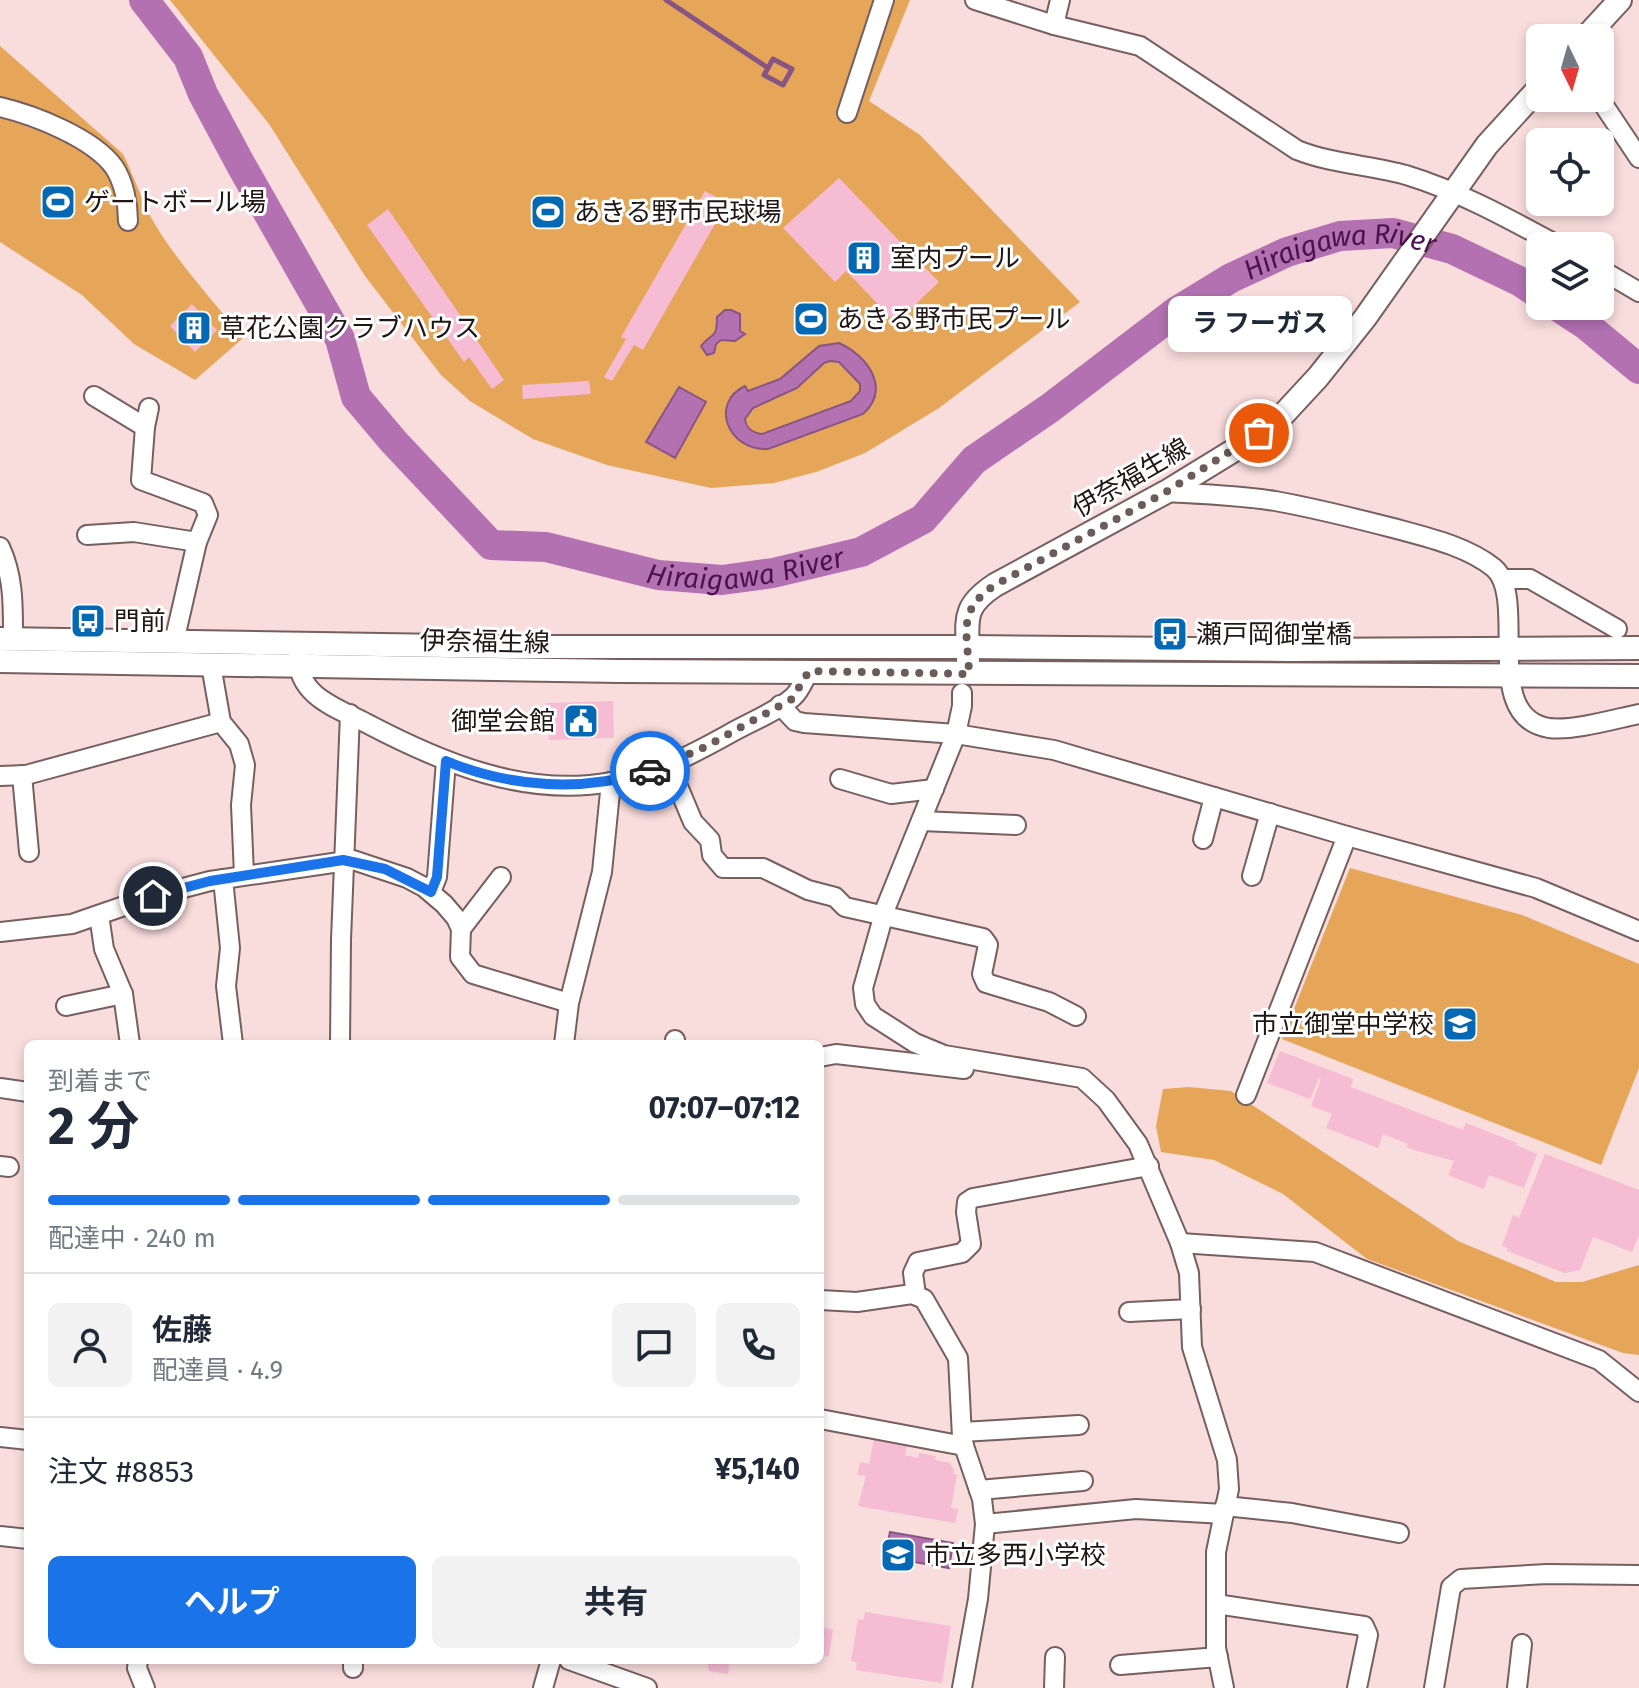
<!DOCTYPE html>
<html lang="ja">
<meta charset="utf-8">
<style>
:root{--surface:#fff;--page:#f2f2f3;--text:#1f2937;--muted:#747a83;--line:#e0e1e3;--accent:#1a73e8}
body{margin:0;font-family:"Fira Sans","Noto Sans JP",sans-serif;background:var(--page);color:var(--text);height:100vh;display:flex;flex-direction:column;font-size:30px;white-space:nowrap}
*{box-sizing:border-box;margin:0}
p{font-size:26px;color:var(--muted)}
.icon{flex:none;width:44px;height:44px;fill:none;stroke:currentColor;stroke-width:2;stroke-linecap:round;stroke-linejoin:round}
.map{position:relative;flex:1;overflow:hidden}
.sheet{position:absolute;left:24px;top:1040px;width:800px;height:624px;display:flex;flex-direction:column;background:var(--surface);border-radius:12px;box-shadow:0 4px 12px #0003}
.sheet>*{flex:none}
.needle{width:52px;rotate:175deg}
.buttons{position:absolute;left:1526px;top:24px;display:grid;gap:16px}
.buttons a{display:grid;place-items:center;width:88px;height:88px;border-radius:12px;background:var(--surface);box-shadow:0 4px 12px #0003;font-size:40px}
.pin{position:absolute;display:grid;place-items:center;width:68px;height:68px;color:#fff;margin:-34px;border:4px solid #fff;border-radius:50%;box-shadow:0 2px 8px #0007}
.courier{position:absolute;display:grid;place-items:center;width:80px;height:80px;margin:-40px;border:6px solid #1a73e8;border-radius:50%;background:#fff;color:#222;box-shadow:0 2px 10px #0007}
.bubble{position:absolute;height:56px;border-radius:12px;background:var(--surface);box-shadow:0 4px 12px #0003;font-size:26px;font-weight:700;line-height:56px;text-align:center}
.head em{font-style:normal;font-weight:700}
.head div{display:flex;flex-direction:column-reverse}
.head{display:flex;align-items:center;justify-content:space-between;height:136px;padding:0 24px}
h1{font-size:52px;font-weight:700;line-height:60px}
.bar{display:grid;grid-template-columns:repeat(4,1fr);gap:12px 8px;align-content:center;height:96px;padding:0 24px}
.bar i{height:10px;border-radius:6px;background:var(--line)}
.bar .selected{background:var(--accent)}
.bar p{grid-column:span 4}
.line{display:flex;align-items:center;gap:20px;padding:0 24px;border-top:2px solid var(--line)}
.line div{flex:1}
.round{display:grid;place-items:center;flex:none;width:84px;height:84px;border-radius:12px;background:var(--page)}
.action{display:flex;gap:16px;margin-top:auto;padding:16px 24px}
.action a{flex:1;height:92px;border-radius:12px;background:var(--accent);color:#fff;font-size:32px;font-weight:700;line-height:92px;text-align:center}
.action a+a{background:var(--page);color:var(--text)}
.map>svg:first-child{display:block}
.green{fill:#e5a659}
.water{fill:#b371b2;stroke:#875583;stroke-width:2;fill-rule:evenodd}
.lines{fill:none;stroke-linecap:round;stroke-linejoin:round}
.stream{stroke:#875583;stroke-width:5}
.river{stroke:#b371b2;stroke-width:30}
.building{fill:#f5bcd3}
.minor-casing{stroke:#775f5f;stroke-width:22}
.major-casing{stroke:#775f5f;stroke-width:26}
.minor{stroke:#fff;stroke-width:18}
.major{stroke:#fff;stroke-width:22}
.done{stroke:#6b5b5b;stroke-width:8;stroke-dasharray:0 14.4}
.route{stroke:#1a73e8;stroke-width:10}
.labels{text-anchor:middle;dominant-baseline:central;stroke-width:6;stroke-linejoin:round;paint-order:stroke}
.poi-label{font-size:26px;fill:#1f1515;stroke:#fff;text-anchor:start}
.street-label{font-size:26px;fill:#1f1515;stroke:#fff}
.water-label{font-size:28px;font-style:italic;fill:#4e114f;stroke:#fff}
</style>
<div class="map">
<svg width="1639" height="1688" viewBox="0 0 1639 1688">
<rect width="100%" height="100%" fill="#f9dcdc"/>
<g class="green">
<polygon points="170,0 910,0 869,101 920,135 1080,302 939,408 865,453 816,472 774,483 711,488 607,465 533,439 470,401 441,375 365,276 269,124"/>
<path d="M 0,46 L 123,154 C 135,178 142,203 156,226 C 179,264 215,303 243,338 L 195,380 L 134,344 L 82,295 L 0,242 Z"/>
<polygon points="1350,868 1522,915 1639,964 1639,1068 1601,1165 1282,1039"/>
<polygon points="1189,1087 1231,1091 1458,1241 1556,1282 1582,1282 1639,1265 1639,1355 1623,1353 1367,1259 1283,1194 1214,1160 1161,1152 1156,1126 1163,1089"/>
</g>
<g class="water">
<path d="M 725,310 L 731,310 L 740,314 L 740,331 L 745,334 L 735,341 L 721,340 L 716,344 L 714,353 L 707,355 L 701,346 C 712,332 717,340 717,317 Z"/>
<path d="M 839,343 C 868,356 891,389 863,414 L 768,449 C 728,451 709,403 745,386 L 748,391 L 780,379 L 819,346 ZM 830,361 L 839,362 L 860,384 L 860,391 L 851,401 L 762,434 C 753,433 746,428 745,419 L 753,408 L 797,388 L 824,363 Z"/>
<polygon points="679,387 706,402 675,458 646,442"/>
<polygon points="890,1532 953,1543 949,1568 885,1557"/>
</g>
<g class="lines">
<g class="stream">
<polyline points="666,0 768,68"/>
<polygon points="773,59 792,69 783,85 764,75"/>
</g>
<g class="river">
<path id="s1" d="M 144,0 L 188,57 L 203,94 L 241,165 L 340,339 L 356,397 L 394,442 L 491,545 L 546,547 L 658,575 L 722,580 L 773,573 L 861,552 L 923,519 L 974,460 L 1050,408 L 1177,311 L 1231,278 L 1287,252 L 1340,236 L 1393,233 L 1452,249 L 1521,282 L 1540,295"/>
<polyline points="1557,306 1586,325 1639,369"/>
</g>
</g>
<g class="building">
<polygon points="839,178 939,282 896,323 846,271 835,282 783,228"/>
<polygon points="705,191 727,203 643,350 634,345 612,381 604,377 626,339 621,337"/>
<polygon points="388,209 504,380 492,389 469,357 464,362 367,225"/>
<polygon points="192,304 217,330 195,352 170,326"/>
<polygon points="589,381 591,394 523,399 522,385"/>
<polygon points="613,701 614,738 549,740 546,703"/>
<polygon points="1280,1051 1353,1079 1351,1087 1463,1130 1466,1123 1517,1143 1516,1145 1537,1154 1524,1188 1489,1175 1484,1189 1448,1175 1454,1161 1414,1150 1406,1147 1408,1144 1383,1134 1378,1148 1326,1128 1332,1114 1311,1106 1321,1079 1319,1078 1310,1099 1267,1083"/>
<polygon points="1545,1154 1639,1190 1639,1235 1632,1252 1593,1237 1580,1270 1565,1273 1507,1251 1508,1248 1502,1246 1513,1215 1519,1218"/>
<polygon points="874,1439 907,1445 905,1455 918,1458 919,1453 936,1456 935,1460 950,1463 954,1470 953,1474 957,1475 951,1508 958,1509 955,1523 858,1506 866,1476 857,1475 860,1462 869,1464"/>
<polygon points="865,1612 951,1626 942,1683 856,1670 857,1662 851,1661 858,1619 863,1620"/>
<polygon points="820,1626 833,1630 829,1656 820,1657"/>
<polygon points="707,1660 730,1660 728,1674 709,1671"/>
</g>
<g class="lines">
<defs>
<g id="minor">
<path d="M 975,0 L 1054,25 L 1140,46 L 1297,150 C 1332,164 1370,165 1406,175 C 1459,191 1511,220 1559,246"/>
<polyline points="1054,25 1060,0"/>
<polyline points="1599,98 1639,158"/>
<path d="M 0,107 C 34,115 93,138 114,167 C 124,182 128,204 128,221"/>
<polyline points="847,113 884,0"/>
<polyline points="1600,269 1639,292"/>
<polyline points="94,396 145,427 141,480 203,503 208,515 197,542 174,642"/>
<polyline points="145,427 149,408"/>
<path d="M 1166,492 C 1202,494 1238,495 1275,501 C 1314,508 1354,518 1393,528 C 1426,537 1467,546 1494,568 C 1529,599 1480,717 1549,728 C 1574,731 1614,719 1639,714"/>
<polyline points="87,535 134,532 197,542"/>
<path d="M 0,547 C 14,577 13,607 13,639"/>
<polyline points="1503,579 1530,579 1617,629"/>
<path d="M 298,655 C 297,696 335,707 366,723 C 440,762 525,798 611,782 C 653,775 693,754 729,734 C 748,723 778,711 793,697 C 800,691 804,680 809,671"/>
<polyline points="211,665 221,722 239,744 245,765 241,805 244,875"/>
<polyline points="962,693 962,706 956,734 886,907 863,988 865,1004 873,1016 915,1043 944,1055 1082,1078 1106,1100 1138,1144 1180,1243 1189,1273 1192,1347 1227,1460 1229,1489 1216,1552 1216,1648 1224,1688"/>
<polyline points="780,705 795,721 804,723 956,734 1054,750 1347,836 1536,888 1639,931"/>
<polyline points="669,765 693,822 710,840 712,855 723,868 763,868 808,890 835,897 845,907 983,938 988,945 982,974 986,983 1049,1002 1076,1016"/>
<polyline points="22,775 29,852"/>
<polyline points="0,776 26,775 221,722"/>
<polyline points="840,779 891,794 934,789"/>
<polyline points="921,821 1016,825"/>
<polyline points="1203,839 1214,797"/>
<polyline points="1252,876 1270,813"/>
<polyline points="223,879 230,948 226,986 233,1044"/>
<polyline points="431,892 437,877 446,761"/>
<polyline points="99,915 104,949 123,994 130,1044"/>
<polyline points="461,929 501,877"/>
<polyline points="0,932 72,924 153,896 210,881 353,860 407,878 424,887 444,904 456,918 461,929 460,957 473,974 569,1003"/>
<polyline points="66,1006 123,994"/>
<polyline points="675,1040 675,1044"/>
<polyline points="340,1044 341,940 350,714"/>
<polyline points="564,1044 569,1003 602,872 611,782"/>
<polyline points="820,1057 836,1054 964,1069"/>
<polyline points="0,1088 28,1092"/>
<polyline points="1246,1095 1347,836"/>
<polyline points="0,1166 9,1167"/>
<polyline points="1180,1243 1315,1252 1599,1360 1639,1392"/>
<polyline points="916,1295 913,1273 918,1262 962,1253 971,1244 966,1212 967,1202 973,1198 1149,1166"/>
<polyline points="820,1300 857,1302 912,1294 924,1299 958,1358 962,1437 964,1446"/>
<polyline points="1129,1312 1191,1309"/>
<polyline points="820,1419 964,1446 982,1499 985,1524 978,1599 962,1688"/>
<polyline points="962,1432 1079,1425"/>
<polyline points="0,1437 28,1440"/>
<polyline points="979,1490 1083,1481"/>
<polyline points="1225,1506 1292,1513 1399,1533"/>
<polyline points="985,1524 1136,1509 1224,1514"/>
<polyline points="0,1536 28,1539"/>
<polyline points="1216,1604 1364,1626 1368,1635 1357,1688"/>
<polyline points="138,1660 137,1668 145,1688"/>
<polyline points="569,1660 647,1688"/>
<polyline points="1120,1665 1218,1657"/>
<polyline points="353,1668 353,1660"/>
<polyline points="543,1688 551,1660"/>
<polyline points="1054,1688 1055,1657"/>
<polyline points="1434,1688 1451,1587 1461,1579 1547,1574 1639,1575"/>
<polyline points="1517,1688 1522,1644"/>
</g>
<g id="major">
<polyline points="1585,38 1620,0"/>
<polyline points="0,639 513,647 968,647 1288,650 1639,648"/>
<path d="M 968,659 C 968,621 960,608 995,585 L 1166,492 L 1236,449 L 1281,417 L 1318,377 L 1365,318 L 1487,145 L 1540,87"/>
<polyline points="0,661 620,671 1639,676"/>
</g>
</defs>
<use href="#minor" class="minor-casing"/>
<use href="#major" class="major-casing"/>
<use href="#minor" class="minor"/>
<use href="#major" class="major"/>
</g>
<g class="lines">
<path class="done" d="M 650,771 L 705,747 L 792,699 L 809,671 L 969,674 C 968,632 956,611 995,585 L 1166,492 L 1259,433"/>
<path class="route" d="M 153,896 L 210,881 L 343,860 L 385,869 L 431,892 L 437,877 L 446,761 C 511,788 583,792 650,771"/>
</g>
<defs>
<symbol id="stadium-square" viewBox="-11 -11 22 22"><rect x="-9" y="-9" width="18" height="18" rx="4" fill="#0468b4" stroke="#fff"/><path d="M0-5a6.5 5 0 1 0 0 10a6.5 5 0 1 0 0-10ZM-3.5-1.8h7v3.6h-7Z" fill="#fff"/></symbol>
<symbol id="building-square" viewBox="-11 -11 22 22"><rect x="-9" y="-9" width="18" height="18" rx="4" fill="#0468b4" stroke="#fff"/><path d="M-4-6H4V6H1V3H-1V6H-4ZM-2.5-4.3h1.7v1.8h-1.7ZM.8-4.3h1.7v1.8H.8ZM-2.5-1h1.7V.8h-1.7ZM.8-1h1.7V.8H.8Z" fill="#fff"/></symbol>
<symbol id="bus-square" viewBox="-11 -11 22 22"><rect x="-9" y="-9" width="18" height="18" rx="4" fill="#0468b4" stroke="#fff"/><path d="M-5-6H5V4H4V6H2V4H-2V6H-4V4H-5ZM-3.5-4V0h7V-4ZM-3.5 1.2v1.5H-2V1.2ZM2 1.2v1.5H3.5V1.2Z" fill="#fff"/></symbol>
<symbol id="civic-square" viewBox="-11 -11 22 22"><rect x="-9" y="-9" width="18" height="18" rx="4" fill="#0468b4" stroke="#fff"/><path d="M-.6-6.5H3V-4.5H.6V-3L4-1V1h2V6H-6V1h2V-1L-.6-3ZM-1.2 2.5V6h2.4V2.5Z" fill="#fff"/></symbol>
<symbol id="school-square" viewBox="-11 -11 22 22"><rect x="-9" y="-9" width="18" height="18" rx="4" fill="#0468b4" stroke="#fff"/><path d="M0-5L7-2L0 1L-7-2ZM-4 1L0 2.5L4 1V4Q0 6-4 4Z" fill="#fff"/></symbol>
</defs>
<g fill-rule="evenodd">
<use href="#stadium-square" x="38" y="182" width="40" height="40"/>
<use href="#stadium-square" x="528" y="192" width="40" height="40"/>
<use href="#building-square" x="844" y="238" width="40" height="40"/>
<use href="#stadium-square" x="791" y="299" width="40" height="40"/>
<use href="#building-square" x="174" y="308" width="40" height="40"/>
<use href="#bus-square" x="68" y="601" width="40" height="40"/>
<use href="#bus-square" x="1150" y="614" width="40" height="40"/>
<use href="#civic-square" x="561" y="701" width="40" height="40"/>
<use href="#school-square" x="1440" y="1004" width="40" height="40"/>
<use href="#school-square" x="878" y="1535" width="40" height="40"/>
</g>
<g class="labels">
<g class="poi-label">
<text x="84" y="202">ゲートボール場</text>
<text x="574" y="212">あきる野市民球場</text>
<text x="890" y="258">室内プール</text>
<text x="837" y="319">あきる野市民プール</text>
<text x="220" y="328">草花公園クラブハウス</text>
<text x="114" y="621">門前</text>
<text x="1196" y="634">瀬戸岡御堂橋</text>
<text x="555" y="721" text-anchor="end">御堂会館</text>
<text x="1434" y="1024" text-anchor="end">市立御堂中学校</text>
<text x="924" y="1555">市立多西小学校</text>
</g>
<g class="street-label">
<text transform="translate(1131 478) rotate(-30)">伊奈福生線</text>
<text transform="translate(485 642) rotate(1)">伊奈福生線</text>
</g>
<g class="water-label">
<text stroke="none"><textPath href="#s1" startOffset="1608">Hiraigawa River</textPath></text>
<text stroke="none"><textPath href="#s1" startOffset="912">Hiraigawa River</textPath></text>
</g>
</g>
</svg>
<div class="buttons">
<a><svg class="needle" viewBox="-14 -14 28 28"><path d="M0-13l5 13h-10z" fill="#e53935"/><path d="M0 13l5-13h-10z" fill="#747a83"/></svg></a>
<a><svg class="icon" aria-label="locate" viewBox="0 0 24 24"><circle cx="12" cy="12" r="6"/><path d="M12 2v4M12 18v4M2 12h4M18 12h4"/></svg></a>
<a><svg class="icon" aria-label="layers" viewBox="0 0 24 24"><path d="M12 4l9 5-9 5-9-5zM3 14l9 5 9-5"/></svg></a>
</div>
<div class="pin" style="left:1259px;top:433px;background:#ea580c"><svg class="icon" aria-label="bag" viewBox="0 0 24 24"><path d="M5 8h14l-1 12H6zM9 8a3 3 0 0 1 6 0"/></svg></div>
<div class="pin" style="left:153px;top:896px;background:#1f2937"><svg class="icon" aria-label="home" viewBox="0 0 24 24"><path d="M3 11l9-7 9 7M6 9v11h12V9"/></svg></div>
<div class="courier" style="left:650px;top:771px"><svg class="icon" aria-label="car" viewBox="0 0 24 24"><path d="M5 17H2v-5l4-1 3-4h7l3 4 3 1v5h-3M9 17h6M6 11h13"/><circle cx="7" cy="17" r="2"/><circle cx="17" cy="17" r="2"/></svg></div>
<div class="bubble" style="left:1168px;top:296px;width:184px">ラ フーガス</div>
<section class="sheet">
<div class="head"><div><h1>2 分</h1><p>到着まで</p></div><em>07:07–07:12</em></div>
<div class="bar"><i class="selected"></i><i class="selected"></i><i class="selected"></i><i></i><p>配達中 · 240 m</p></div>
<div class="line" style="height:144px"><a class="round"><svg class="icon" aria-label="person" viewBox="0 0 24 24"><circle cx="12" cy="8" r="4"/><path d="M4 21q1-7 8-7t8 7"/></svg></a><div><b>佐藤</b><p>配達員 · 4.9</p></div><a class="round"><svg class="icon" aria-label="chat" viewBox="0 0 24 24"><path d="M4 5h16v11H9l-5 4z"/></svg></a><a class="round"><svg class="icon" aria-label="phone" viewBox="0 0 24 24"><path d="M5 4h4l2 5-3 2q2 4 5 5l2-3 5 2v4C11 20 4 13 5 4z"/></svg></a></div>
<div class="line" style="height:104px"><div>注文 #8853</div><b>¥5,140</b></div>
<div class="action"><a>ヘルプ</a><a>共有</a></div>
</section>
</div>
